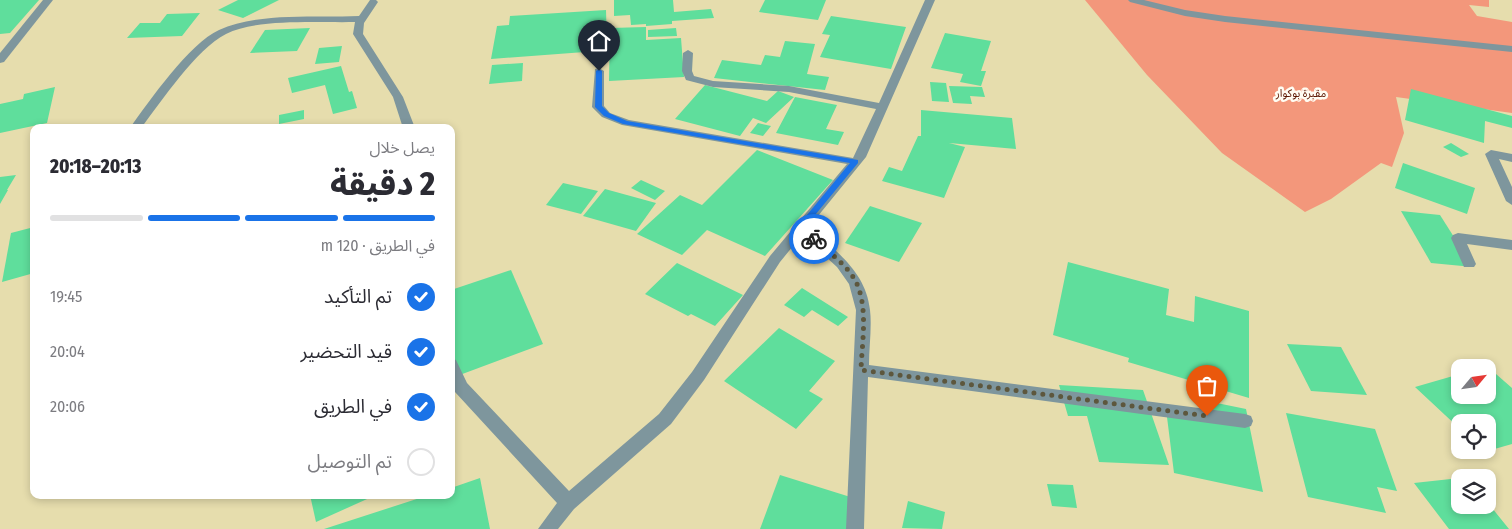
<!DOCTYPE html>
<html lang="ar">
<meta charset="utf-8">
<style>
:root{--surface:#fff;--page:#f2f2f3;--text:#2b2b33;--muted:#7c7c81;--line:#e1e1e2;--accent:#1a73e8}
body{margin:0;font-family:"Fira Sans Condensed","Noto Sans Arabic",sans-serif;background:var(--page);color:var(--text);direction:rtl;height:100vh;display:flex;flex-direction:column;font-size:19px;white-space:nowrap}
*{box-sizing:border-box;margin:0}
p{font-size:16px;color:var(--muted)}
.icon{flex:none;width:28px;height:28px;fill:none;stroke:currentColor;stroke-width:2;stroke-linecap:round;stroke-linejoin:round}
.map{position:relative;flex:1;overflow:hidden;direction:ltr}
.panel{position:absolute;left:30px;top:124px;width:425px;height:375px;display:flex;flex-direction:column;background:var(--surface);border-radius:10px;box-shadow:0 2px 8px #0003;direction:rtl}
.panel>*{flex:none}
.needle{width:32px;rotate:61deg}
.tools{position:absolute;left:1451px;top:359px;display:grid;gap:10px}
.tools a{display:grid;place-items:center;width:45px;height:45px;border-radius:10px;background:var(--surface);box-shadow:0 2px 8px #0003;font-size:25px}
.pin{position:absolute;display:grid;place-items:center;width:42px;height:42px;color:#fff;margin:-51px -21px;border-radius:50% 50% 50% 0;rotate:-45deg;box-shadow:0 0 5px #0007}
.pin .icon{rotate:45deg}
.courier{position:absolute;display:grid;place-items:center;width:50px;height:50px;margin:-25px;border:4px solid #1a73e8;border-radius:50%;background:#fff;color:#222;box-shadow:0 1px 6px #0007}
.headline em{font-style:normal;font-weight:800}
.headline div{display:flex;flex-direction:column-reverse}
.headline{display:flex;align-items:center;justify-content:space-between;height:85px;padding:0 20px}
h1{font-size:32px;font-weight:800;line-height:38px}
.bar{display:grid;grid-template-columns:repeat(4,1fr);gap:8px 5px;align-content:center;height:60px;padding:0 20px}
.bar i{height:6px;border-radius:4px;background:var(--line)}
.bar .active{background:var(--accent)}
.bar p{grid-column:span 4}
ol{padding:0 20px;list-style:none}
li{display:flex;align-items:center;gap:15px;height:55px}
li p{margin-inline-start:auto}
li .icon{padding:5px;border-radius:50%;background:var(--accent);color:#fff;stroke-width:4}
li:last-child{color:var(--muted)}
li i{width:28px;height:28px;border:2px solid var(--line);border-radius:50%}
.map>svg:first-child{display:block}
.green{fill:#f3977b}
.building{fill:#5fde9c}
.lines{fill:none;stroke-linecap:round;stroke-linejoin:round}
.minor{fill:#7e969d;fill-rule:evenodd}
.tertiary{fill:#7e969d;fill-rule:evenodd}
.route{fill:#1a73e8}
.done{stroke:#5d573d;stroke-width:5;stroke-dasharray:0 9}
.labels{text-anchor:middle;dominant-baseline:central;stroke-width:5;stroke-linejoin:round;paint-order:stroke}
.far-park-label{font-size:11px;fill:#5b1500;stroke:#fffdf3}
</style>
<div class="map">
<svg width="1512" height="529" viewBox="0 0 1512 529">
<rect width="100%" height="100%" fill="#e6ddad"/>
<polygon class="green" points="1085,0 1489,0 1489,7 1469,5 1477,16 1512,22 1512,113 1396,97 1404,133 1392,167 1381,163 1331,199 1305,212 1222,153 1147,75"/>
<g class="building">
<polygon points="0,0 39,0 10,33 0,34"/>
<polygon points="238,0 279,0 243,18 218,10"/>
<polygon points="614,0 673,0 674,12 711,9 714,18 672,21 672,24 646,26 646,24 631,25 630,15 614,16"/>
<polygon points="765,0 826,0 818,20 759,12"/>
<polygon points="606,10 607,45 598,45 598,51 491,59 497,26 509,25 510,16"/>
<polygon points="200,13 182,36 127,38 140,23 160,23 167,14"/>
<polygon points="831,16 906,27 891,69 820,57 830,35 822,34"/>
<polygon points="646,27 646,40 681,38 684,77 609,81 610,28"/>
<polygon points="310,28 297,51 250,53 265,30"/>
<polygon points="676,28 677,36 648,37 648,30"/>
<polygon points="945,33 991,41 981,71 986,71 981,86 960,82 963,74 931,68"/>
<polygon points="785,41 815,44 807,74 829,77 825,90 714,78 722,60 761,65 765,55 780,57"/>
<polygon points="342,46 339,62 315,64 319,48"/>
<polygon points="523,63 522,81 489,84 492,65"/>
<polygon points="341,66 349,92 352,91 357,108 333,114 325,85 292,93 288,78"/>
<polygon points="930,82 946,83 949,102 932,101"/>
<polygon points="705,85 767,101 778,91 794,97 766,123 753,118 740,136 675,119"/>
<polygon points="949,86 982,87 985,97 970,96 972,104 953,103"/>
<polygon points="55,87 47,123 0,133 0,104 23,99 24,94"/>
<polygon points="1411,89 1512,116 1512,128 1485,121 1484,143 1405,120"/>
<polygon points="795,97 837,105 826,129 844,132 838,145 776,133"/>
<polygon points="304,110 304,119 279,124 279,115"/>
<polygon points="921,110 1012,118 1016,149 949,143 965,147 944,198 882,181 889,167 902,171 918,136 921,136"/>
<polygon points="758,123 771,126 763,136 750,133"/>
<polygon points="1451,143 1469,154 1461,157 1443,147"/>
<polygon points="757,150 833,180 765,256 707,230 682,255 637,234 680,195 702,205"/>
<polygon points="1403,163 1475,188 1467,214 1395,188"/>
<polygon points="16,175 7,190 8,190 0,204 0,177"/>
<polygon points="641,180 665,191 655,200 631,188"/>
<polygon points="563,183 598,191 581,214 546,205"/>
<polygon points="605,189 656,203 636,231 583,216"/>
<polygon points="870,206 922,223 899,262 845,243"/>
<polygon points="1401,211 1440,215 1473,267 1431,263"/>
<polygon points="34,227 34,273 2,282 11,233"/>
<polygon points="1068,262 1169,289 1166,315 1194,322 1195,296 1249,311 1249,398 1128,362 1129,358 1053,335"/>
<polygon points="677,263 743,295 715,326 691,314 688,316 645,294"/>
<polygon points="511,270 543,344 457,376 451,358 451,290"/>
<polygon points="802,288 848,317 838,326 812,310 804,317 784,305"/>
<polygon points="779,328 835,361 809,391 823,399 796,429 724,381"/>
<polygon points="1287,344 1341,347 1367,395 1311,391"/>
<polygon points="1488,367 1512,388 1512,444 1484,452 1482,450 1488,450 1488,422 1460,422 1460,429 1415,387 1460,374 1460,395 1488,395"/>
<polygon points="1059,385 1143,390 1169,465 1099,462 1087,416 1068,416"/>
<polygon points="1207,401 1246,409 1263,492 1174,473 1166,409 1209,417"/>
<polygon points="1286,413 1375,429 1397,491 1377,487 1386,513 1308,497"/>
<polygon points="780,475 860,500 852,529 760,529"/>
<polygon points="480,478 490,529 324,529 429,495 451,495 451,488"/>
<polygon points="1460,478 1460,505 1488,505 1488,503 1509,529 1449,529 1414,483"/>
<polygon points="1047,484 1073,485 1077,508 1052,506"/>
<polygon points="310,495 376,495 316,522"/>
<polygon points="908,501 945,512 942,529 902,528"/>
</g>
<g class="lines">
<g class="minor">
<path d="M 370,0 L 376,0 L 378,2 L 364,23 L 363,34 L 403,97 L 415,128 L 403,128 L 393,97 L 353,34 L 355,22 C 318,23 258,18 226,34 C 196,49 162,101 141,128 L 130,128 C 149,101 190,43 219,30 C 258,12 316,18 359,16 Z"/>
<path d="M 925,0 L 935,0 L 866,157 L 809,227 C 836,251 866,272 870,310 C 872,327 869,347 869,365 L 1245,414 L 1251,416 L 1253,421 L 1251,426 L 1245,428 L 868,377 L 864,529 L 846,529 L 856,310 L 849,284 L 837,267 L 802,235 L 780,262 L 704,380 L 671,424 L 574,509 L 558,529 L 538,529 L 557,503 L 455,392 L 451,383 L 451,358 L 456,360 L 467,383 L 569,491 L 659,414 L 692,372 L 770,256 L 847,164 L 622,125 L 602,117 L 592,107 L 595,69 L 599,68 L 604,71 L 604,106 L 610,113 L 629,120 L 853,158 L 876,109 L 789,92 L 713,87 L 686,80 L 682,71 L 683,53 L 688,50 L 693,53 L 692,71 L 694,76 L 713,81 L 789,86 L 879,103 Z"/>
<polygon points="1128,0 1144,0 1185,10 1225,16 1512,46 1512,52 1225,22 1185,16 1130,2"/>
<polygon points="1491,150 1512,154 1512,162 1499,159 1512,187 1512,205 1506,201 1485,154"/>
<polygon points="1458,233 1512,240 1512,250 1467,244 1476,264 1474,267 1464,267 1451,238 1453,235"/>
</g>
<polygon class="tertiary" points="43,0 53,0 4,62 0,63 0,53"/>
</g>
<polygon class="route" points="599,69 602,71 602,106 609,113 627,121 858,160 858,163 806,226 817,237 817,240 811,240 797,227 850,163 623,124 604,116 595,107 596,71"/>
<g class="lines">
<path class="done" d="M 814,239 C 828,252 849,266 857,284 C 868,310 862,342 861,370 L 1207,416"/>
</g>
<g class="labels">
<g class="far-park-label">
<text x="1301" y="93">مقبرة بوكوار</text>
</g>
</g>
</svg>
<div class="tools">
<a><svg class="needle" viewBox="-14 -14 28 28"><path d="M0-13l5 13h-10z" fill="#e53935"/><path d="M0 13l5-13h-10z" fill="#7c7c81"/></svg></a>
<a><svg class="icon" aria-label="locate" viewBox="0 0 24 24"><circle cx="12" cy="12" r="6"/><path d="M12 2v4M12 18v4M2 12h4M18 12h4"/></svg></a>
<a><svg class="icon" aria-label="layers" viewBox="0 0 24 24"><path d="M12 4l9 5-9 5-9-5zM3 14l9 5 9-5"/></svg></a>
</div>
<div class="pin" style="left:1207px;top:416px;background:#ea580c"><svg class="icon" aria-label="bag" viewBox="0 0 24 24"><path d="M5 8h14l-1 12H6zM9 8a3 3 0 0 1 6 0"/></svg></div>
<div class="pin" style="left:599px;top:71px;background:#1f2937"><svg class="icon" aria-label="home" viewBox="0 0 24 24"><path d="M3 11l9-7 9 7M6 9v11h12V9"/></svg></div>
<div class="courier" style="left:814px;top:239px"><svg class="icon" aria-label="bike" viewBox="0 0 24 24"><circle cx="6" cy="16" r="4"/><circle cx="18" cy="16" r="4"/><path d="M6 16l4-8h5l3 8M10 8l3 8H6M13 5h3"/></svg></div>
<section class="panel">
<div class="headline"><div><h1>2 دقيقة</h1><p>يصل خلال</p></div><em>20:13–20:18</em></div>
<div class="bar"><i class="active"></i><i class="active"></i><i class="active"></i><i></i><p>في الطريق · 120 m</p></div>
<ol>
<li><svg class="icon" aria-label="check" viewBox="0 0 24 24"><path d="M5 12l5 5 9-10"/></svg>تم التأكيد<p>19:45</p></li>
<li><svg class="icon" aria-label="check" viewBox="0 0 24 24"><path d="M5 12l5 5 9-10"/></svg>قيد التحضير<p>20:04</p></li>
<li><svg class="icon" aria-label="check" viewBox="0 0 24 24"><path d="M5 12l5 5 9-10"/></svg>في الطريق<p>20:06</p></li>
<li><i></i>تم التوصيل</li>
</ol>
</section>
</div>
